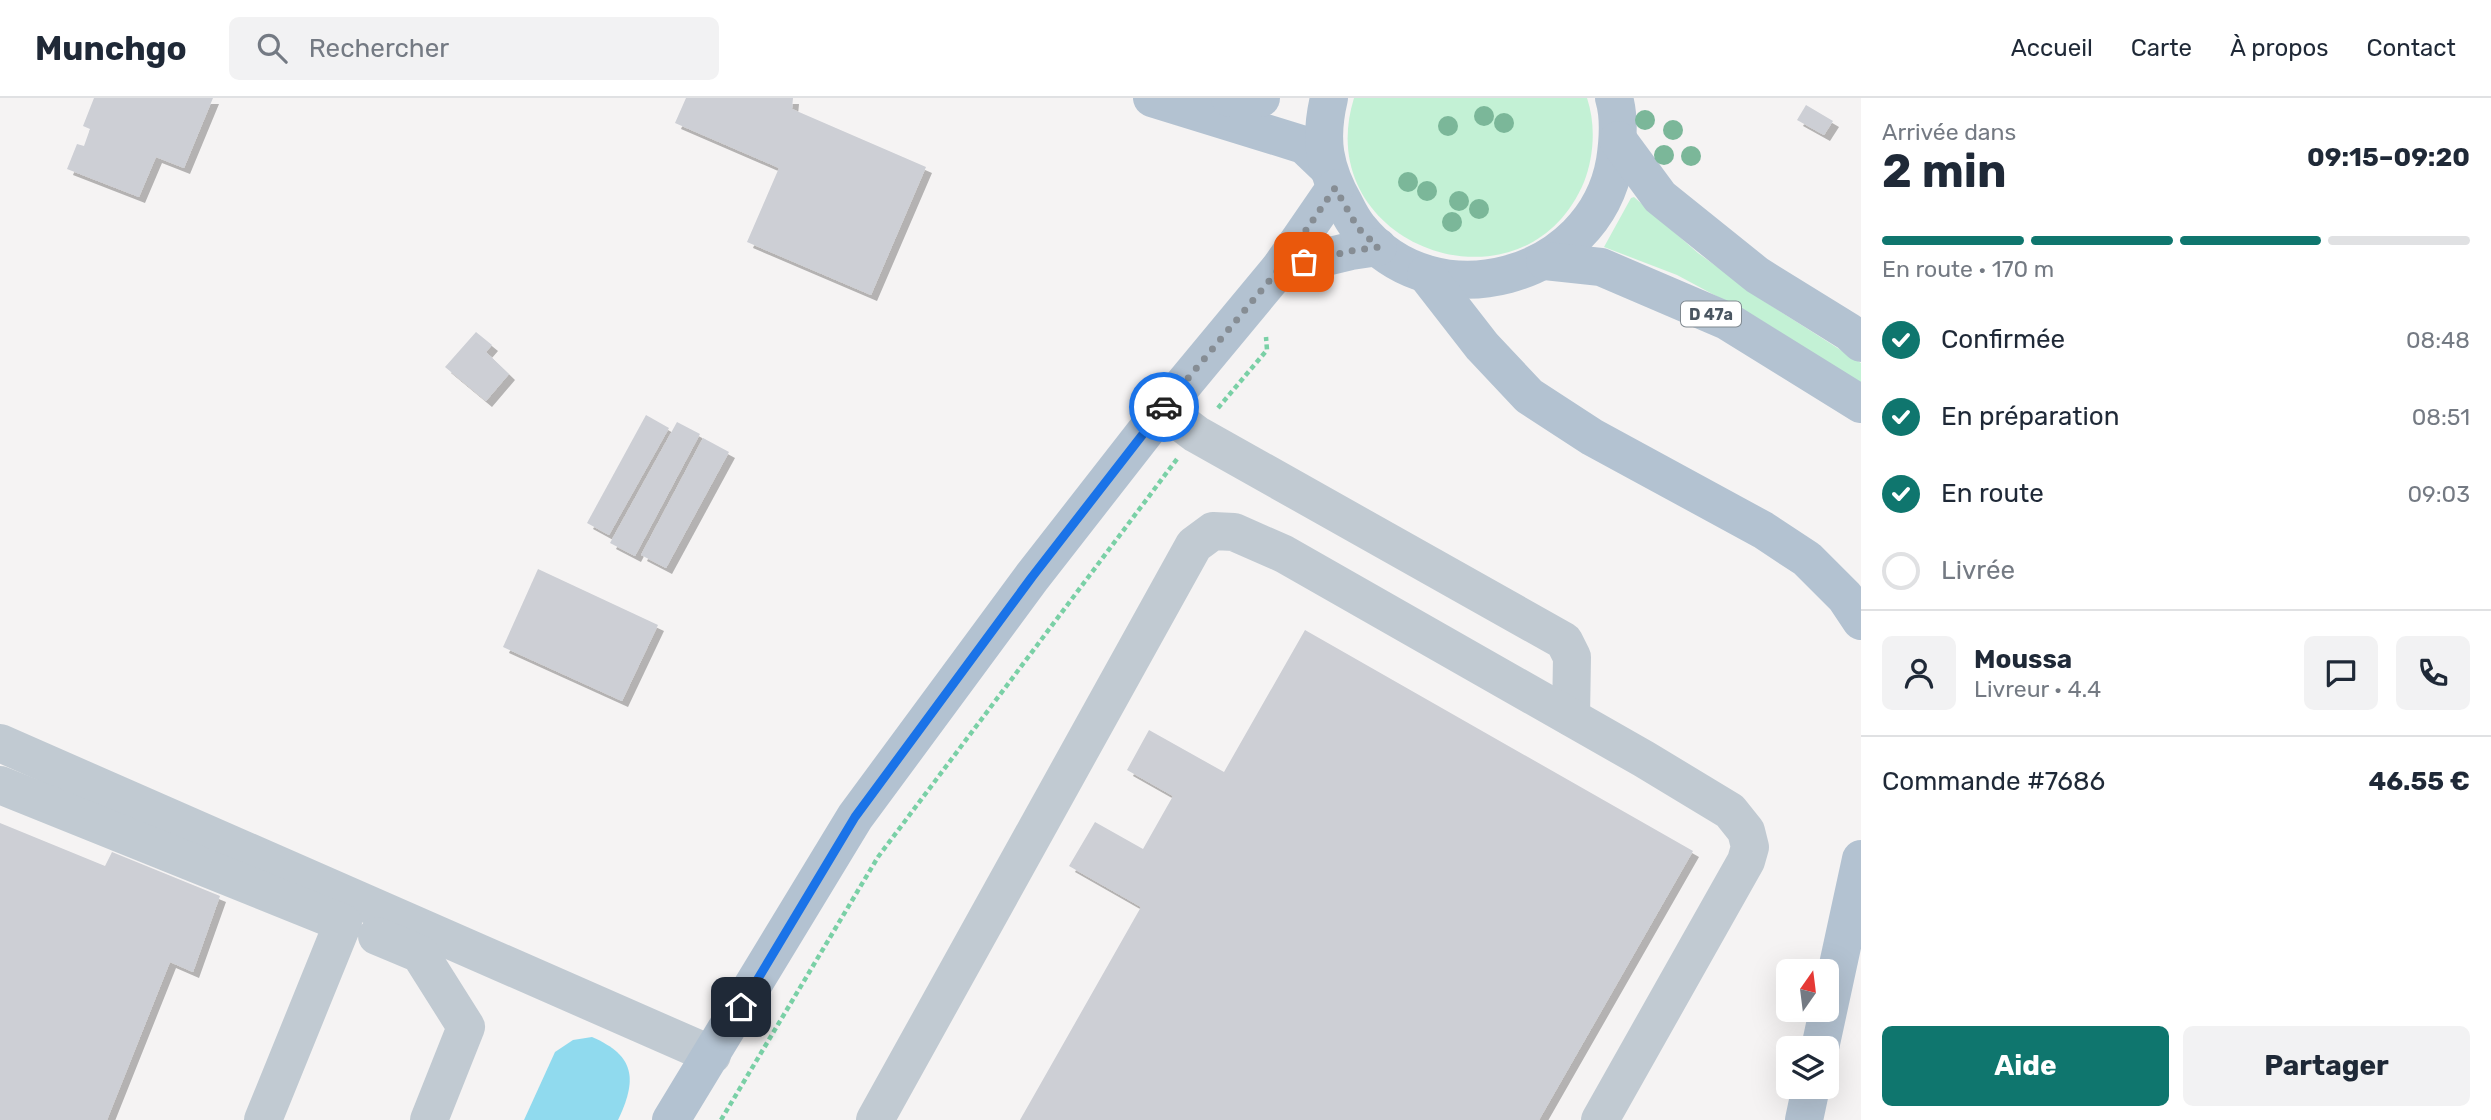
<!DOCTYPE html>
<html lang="fr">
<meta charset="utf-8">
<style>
:root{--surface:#fff;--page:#f2f2f3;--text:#1f2937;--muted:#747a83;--line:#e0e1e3;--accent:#0f766e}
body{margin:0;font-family:Rubik,sans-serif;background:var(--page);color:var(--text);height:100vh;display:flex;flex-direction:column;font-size:26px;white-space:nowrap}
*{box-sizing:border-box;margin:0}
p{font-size:23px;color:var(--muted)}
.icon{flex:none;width:38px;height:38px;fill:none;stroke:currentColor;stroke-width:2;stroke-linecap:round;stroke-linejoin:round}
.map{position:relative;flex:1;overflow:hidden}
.side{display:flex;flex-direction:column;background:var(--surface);width:630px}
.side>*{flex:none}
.needle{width:46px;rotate:14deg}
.buttons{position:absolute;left:1776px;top:861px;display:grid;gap:14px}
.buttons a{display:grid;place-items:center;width:63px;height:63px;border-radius:10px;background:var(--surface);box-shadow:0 7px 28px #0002;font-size:35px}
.pin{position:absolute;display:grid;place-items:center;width:60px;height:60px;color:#fff;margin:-30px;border-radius:14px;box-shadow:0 4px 10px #0006}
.courier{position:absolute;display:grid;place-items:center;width:70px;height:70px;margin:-35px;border:5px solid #1a73e8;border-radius:50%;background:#fff;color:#222;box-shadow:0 2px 9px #0007}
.head em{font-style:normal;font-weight:700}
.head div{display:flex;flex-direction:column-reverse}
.head{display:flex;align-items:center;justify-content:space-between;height:119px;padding:0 21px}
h1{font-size:46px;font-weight:700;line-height:52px}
.bar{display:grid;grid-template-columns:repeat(4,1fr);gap:10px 7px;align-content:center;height:84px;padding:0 21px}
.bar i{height:9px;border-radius:5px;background:var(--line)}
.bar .active{background:var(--accent)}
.bar p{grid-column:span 4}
.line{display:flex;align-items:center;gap:18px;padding:0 21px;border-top:2px solid var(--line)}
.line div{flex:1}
.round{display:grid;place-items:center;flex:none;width:74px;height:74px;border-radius:10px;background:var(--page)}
ol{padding:0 21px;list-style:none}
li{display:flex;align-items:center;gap:21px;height:77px}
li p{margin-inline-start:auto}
li .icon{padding:7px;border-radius:50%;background:var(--accent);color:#fff;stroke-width:4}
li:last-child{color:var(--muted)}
li i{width:38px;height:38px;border:4px solid var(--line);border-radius:50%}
.action{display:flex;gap:14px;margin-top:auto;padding:14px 21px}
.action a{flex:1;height:80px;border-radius:10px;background:var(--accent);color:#fff;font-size:28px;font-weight:700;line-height:80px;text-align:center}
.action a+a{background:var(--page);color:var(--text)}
header{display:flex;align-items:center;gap:42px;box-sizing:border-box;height:98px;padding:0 35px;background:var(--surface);border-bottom:2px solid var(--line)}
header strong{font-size:33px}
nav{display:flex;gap:38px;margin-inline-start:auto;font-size:24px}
.search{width:490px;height:63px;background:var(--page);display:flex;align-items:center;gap:18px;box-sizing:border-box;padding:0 24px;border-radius:10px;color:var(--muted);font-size:26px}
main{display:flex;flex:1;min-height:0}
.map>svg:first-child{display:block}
.green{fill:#c3f1d5}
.water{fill:#90daee}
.building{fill:#cdcfd5;filter:url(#shadow)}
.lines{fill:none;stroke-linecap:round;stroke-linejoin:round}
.path{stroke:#7ad0a6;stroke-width:4.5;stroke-dasharray:5 3.5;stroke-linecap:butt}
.minor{stroke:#c1cad2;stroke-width:38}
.major{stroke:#b3c2d1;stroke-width:38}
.tree{fill:#7bb799}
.done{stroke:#868d94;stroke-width:7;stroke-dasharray:0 12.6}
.route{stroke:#1a73e8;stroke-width:9}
.labels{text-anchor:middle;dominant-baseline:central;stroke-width:5;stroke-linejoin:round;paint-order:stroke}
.shield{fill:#fff;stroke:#808990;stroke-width:2}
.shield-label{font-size:16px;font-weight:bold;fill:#4a5661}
</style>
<header>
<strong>Munchgo</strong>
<div class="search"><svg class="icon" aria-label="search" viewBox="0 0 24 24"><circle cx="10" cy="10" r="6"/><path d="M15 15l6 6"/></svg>Rechercher</div>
<nav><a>Accueil</a><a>Carte</a><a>À propos</a><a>Contact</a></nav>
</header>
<main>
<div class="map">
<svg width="1861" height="1022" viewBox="0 0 1861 1022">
<defs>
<filter id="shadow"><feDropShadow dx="6" dy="6" stdDeviation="0" flood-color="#0004"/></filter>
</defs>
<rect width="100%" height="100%" fill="#f5f3f3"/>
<g class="green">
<path d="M 1354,0 L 1587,0 C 1596,27 1594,58 1584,84 C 1524,226 1308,148 1354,0 Z"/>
<polygon points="1634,99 1698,155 1767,205 1861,265 1861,285 1759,221 1677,177 1604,149 1631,100"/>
</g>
<path class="water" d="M 592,939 C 636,958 637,982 618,1022 L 524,1022 L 555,954 L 573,942 Z"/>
<g class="building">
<polygon points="94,0 213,0 184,70 156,59 139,99 67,71 77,46 84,48 90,31 83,28"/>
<polygon points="686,0 793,0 792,11 926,69 871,197 747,144 779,70 675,25"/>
<polygon points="1806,7 1833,23 1824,37 1797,22"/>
<polygon points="476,234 492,247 486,254 509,276 486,303 445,269"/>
<polygon points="646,317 669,330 609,437 587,425"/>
<polygon points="677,324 700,336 635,458 610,445"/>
<polygon points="703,340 729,354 666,470 641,457"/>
<polygon points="538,471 658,527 622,603 503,549"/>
<polygon points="1305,532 1693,753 1539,1022 1020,1022 1141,809 1069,768 1095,724 1143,751 1173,698 1127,672 1149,632 1224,674"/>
<polygon points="0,725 105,768 112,754 220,798 193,874 170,864 107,1022 0,1022"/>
</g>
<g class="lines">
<g class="path">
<polyline points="1218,310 1267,252 1266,239"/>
<polyline points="721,1022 878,759 1177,361"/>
</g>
<g class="minor">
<polyline points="1163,311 1196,336 1564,543 1572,559 1571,619"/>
<polyline points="0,645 712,957"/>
<polyline points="0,687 343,825 263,1022"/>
<polyline points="377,838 420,856 466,929 429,1022"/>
<polyline points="875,1022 1194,447 1213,433 1234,434 1284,456 1644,661 1730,713 1746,733 1750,749 1746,763 1600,1022"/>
</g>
<g class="major">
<polyline points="1152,0 1304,47 1326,68"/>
<polyline points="1230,0 1261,0"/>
<path d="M 1329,0 C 1319,42 1324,70 1345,107 C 1349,115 1353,123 1359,130 C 1434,225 1595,181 1615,63 C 1618,43 1620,20 1614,0"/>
<polyline points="1618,42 1660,99 1757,177 1849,234 1861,245"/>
<polyline points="1545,163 1601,169 1727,223 1861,306"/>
<polyline points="1280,170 1351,153 1378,149"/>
<polyline points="1426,176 1482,248 1529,298 1592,339 1763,432 1807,461 1845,499 1861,523"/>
<polyline points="1820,950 1861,761"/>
<polyline points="671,1022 855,719 1032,479 1163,311 1280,170 1335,90"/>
<polyline points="1804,1022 1811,989"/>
</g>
</g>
<g class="tree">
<circle cx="1484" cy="18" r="10"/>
<circle cx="1645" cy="22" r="10"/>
<circle cx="1504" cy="25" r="10"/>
<circle cx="1448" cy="28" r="10"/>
<circle cx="1673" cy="32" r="10"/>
<circle cx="1664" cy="57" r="10"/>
<circle cx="1691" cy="58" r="10"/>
<circle cx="1408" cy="84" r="10"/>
<circle cx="1427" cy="93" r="10"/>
<circle cx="1459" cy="103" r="10"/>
<circle cx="1479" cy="111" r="10"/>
<circle cx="1452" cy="124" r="10"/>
</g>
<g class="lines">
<polyline class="done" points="1164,309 1280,170 1335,90 1358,130 1378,149 1351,153 1304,164"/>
<polyline class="route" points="741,909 855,719 1032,479 1164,309"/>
</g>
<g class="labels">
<rect class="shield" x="1681" y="203.5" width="60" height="25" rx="5"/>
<g class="shield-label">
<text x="1711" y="216">D 47a</text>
</g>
</g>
</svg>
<div class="buttons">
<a><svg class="needle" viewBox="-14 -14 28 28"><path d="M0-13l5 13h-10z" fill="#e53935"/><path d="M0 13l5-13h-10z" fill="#747a83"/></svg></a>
<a><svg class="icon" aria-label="layers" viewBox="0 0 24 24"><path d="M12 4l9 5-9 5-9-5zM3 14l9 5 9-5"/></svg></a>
</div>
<div class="pin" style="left:1304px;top:164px;background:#ea580c"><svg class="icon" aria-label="bag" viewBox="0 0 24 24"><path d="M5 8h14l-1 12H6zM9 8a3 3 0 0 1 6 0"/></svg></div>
<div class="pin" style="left:741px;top:909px;background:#1f2937"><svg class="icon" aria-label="home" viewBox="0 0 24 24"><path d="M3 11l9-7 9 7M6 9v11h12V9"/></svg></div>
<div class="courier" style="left:1164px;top:309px"><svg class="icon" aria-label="car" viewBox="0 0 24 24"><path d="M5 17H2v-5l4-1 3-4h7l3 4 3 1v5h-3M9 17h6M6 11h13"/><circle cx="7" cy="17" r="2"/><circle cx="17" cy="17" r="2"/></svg></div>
</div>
<section class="side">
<div class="head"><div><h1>2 min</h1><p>Arrivée dans</p></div><em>09:15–09:20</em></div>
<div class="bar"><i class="active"></i><i class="active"></i><i class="active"></i><i></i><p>En route · 170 m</p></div>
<ol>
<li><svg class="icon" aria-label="check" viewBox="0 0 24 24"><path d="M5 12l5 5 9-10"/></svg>Confirmée<p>08:48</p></li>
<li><svg class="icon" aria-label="check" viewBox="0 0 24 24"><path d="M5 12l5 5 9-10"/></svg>En préparation<p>08:51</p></li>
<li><svg class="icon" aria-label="check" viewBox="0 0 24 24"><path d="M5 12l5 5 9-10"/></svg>En route<p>09:03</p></li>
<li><i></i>Livrée</li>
</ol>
<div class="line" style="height:126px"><a class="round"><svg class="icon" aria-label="person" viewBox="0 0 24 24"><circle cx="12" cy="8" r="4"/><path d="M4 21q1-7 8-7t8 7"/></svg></a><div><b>Moussa</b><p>Livreur · 4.4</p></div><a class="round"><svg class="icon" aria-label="chat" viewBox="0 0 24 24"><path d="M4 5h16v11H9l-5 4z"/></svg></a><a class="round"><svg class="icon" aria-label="phone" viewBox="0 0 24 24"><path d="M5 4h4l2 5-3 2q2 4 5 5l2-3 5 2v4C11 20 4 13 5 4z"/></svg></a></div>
<div class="line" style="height:91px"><div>Commande #7686</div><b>46.55 €</b></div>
<div class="action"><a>Aide</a><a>Partager</a></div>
</section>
</main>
